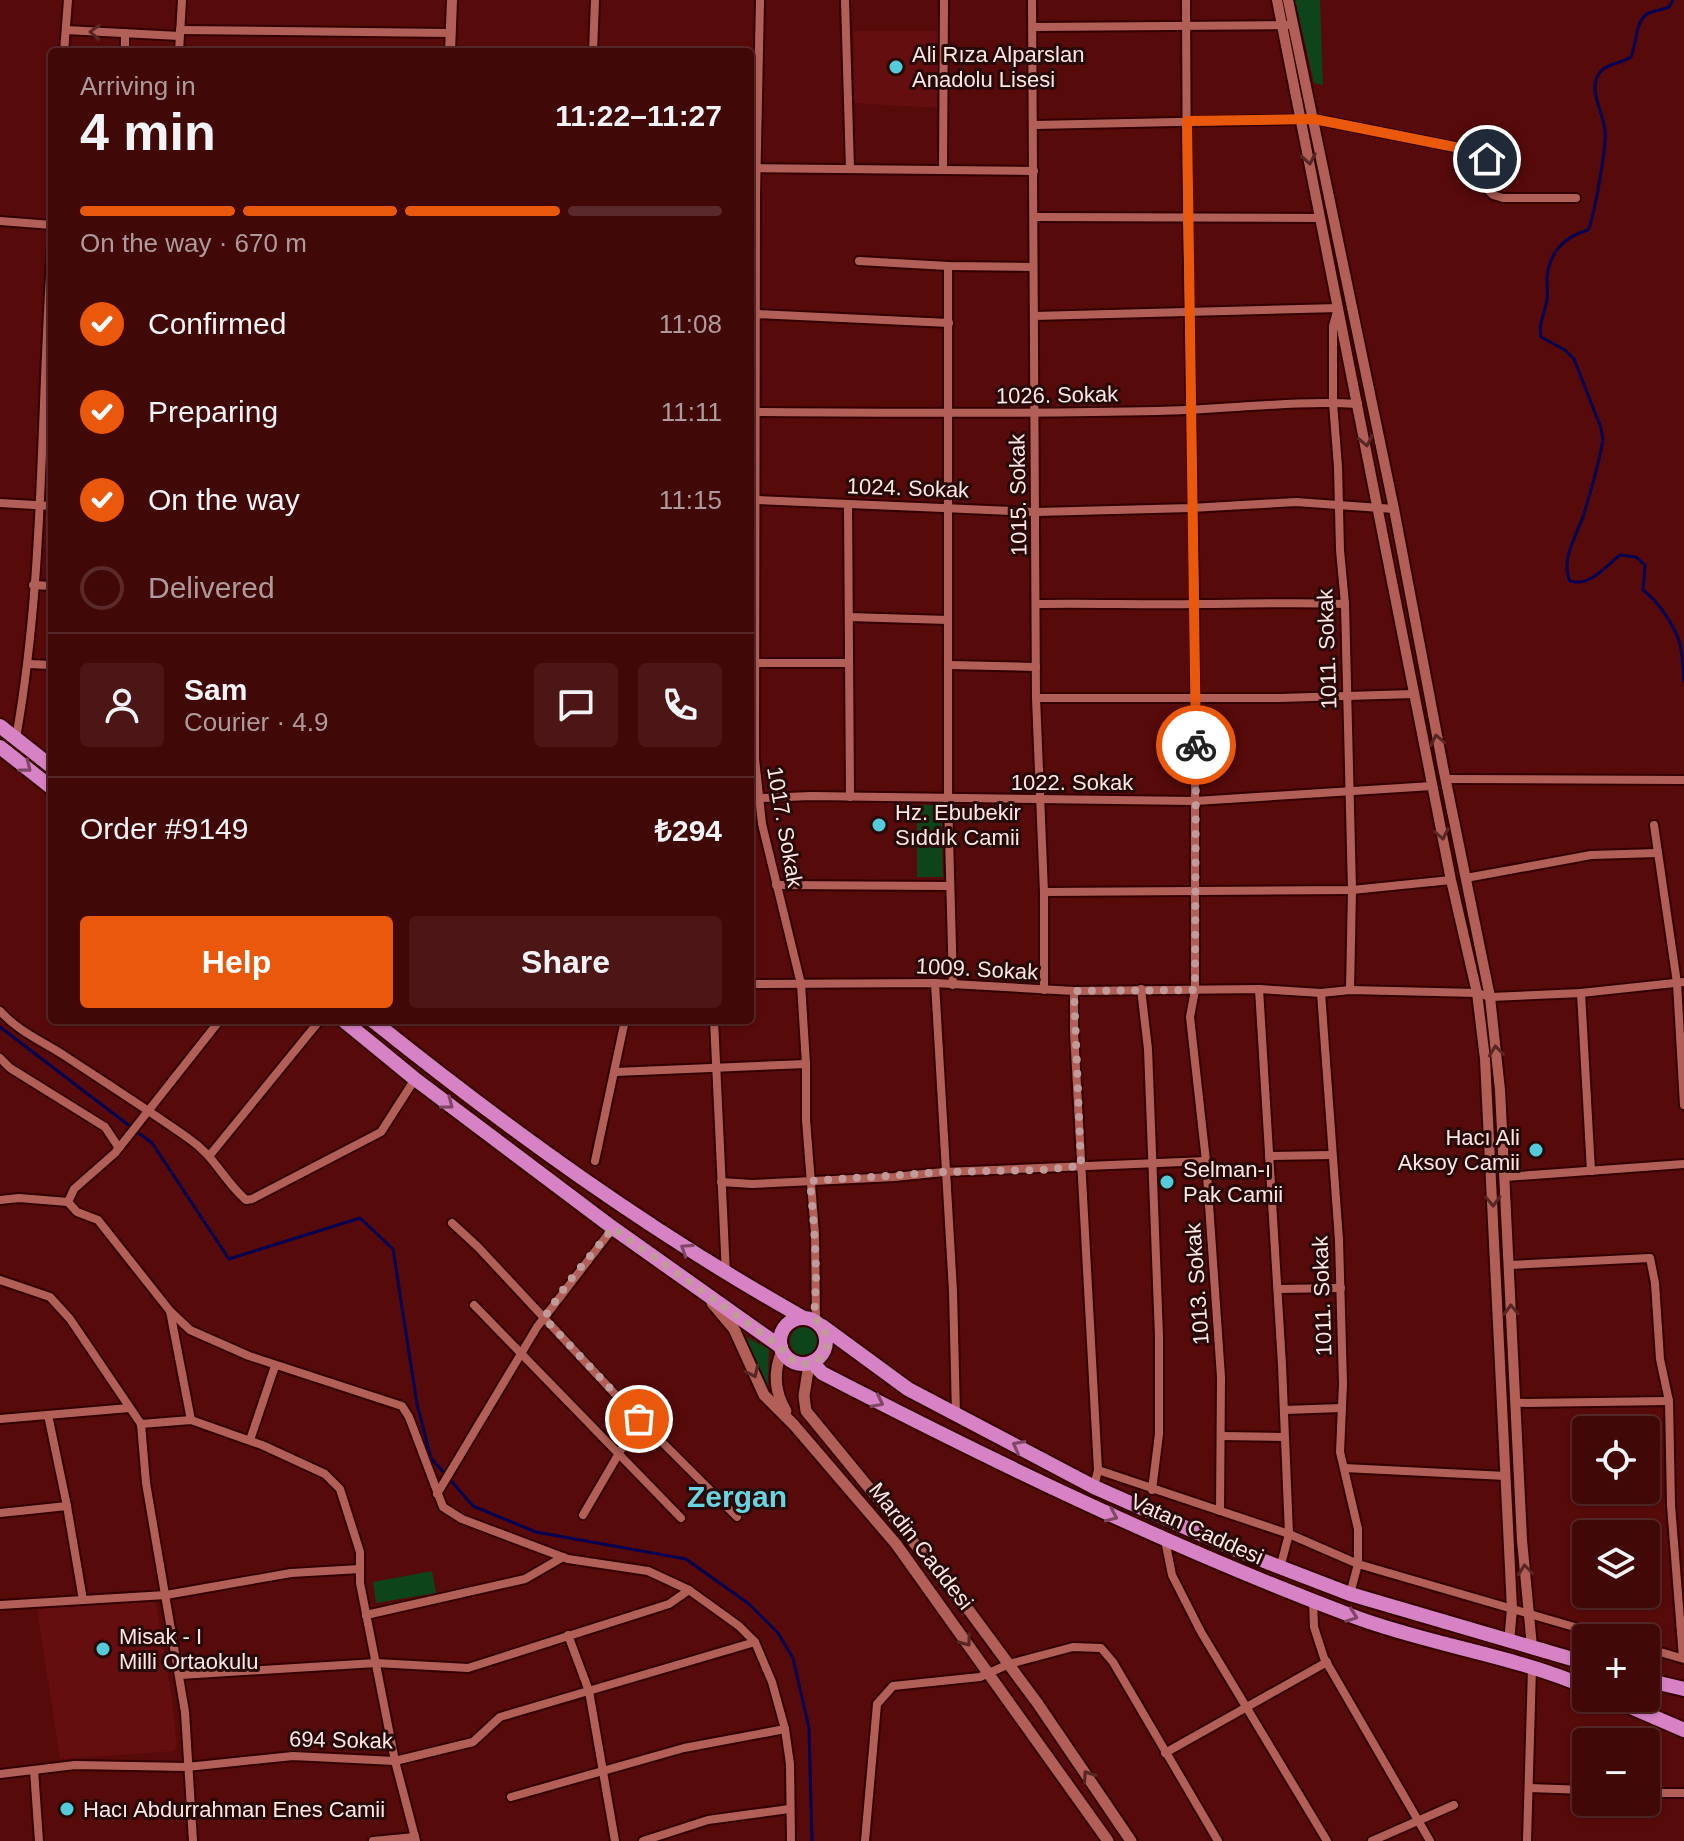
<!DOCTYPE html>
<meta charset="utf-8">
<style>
:root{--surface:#410808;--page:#4c1616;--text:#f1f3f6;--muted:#ae9a9c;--line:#5a2929;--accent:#ea580c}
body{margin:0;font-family:Arial,sans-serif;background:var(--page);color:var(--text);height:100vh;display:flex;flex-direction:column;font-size:30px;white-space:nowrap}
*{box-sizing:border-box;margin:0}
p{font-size:26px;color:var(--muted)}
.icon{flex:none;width:44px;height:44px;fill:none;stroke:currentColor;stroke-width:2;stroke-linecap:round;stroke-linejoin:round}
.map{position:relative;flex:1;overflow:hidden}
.side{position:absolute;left:48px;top:48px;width:706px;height:976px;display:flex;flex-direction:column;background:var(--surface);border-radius:8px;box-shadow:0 2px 6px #0004,0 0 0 2px var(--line)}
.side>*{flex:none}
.fabs{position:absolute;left:1572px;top:1416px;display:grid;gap:16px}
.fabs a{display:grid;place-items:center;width:88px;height:88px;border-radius:8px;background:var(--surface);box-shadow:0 2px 6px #0004,0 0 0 2px var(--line);font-size:40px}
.pin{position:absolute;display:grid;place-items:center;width:68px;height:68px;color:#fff;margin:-34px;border:4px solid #fff;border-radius:50%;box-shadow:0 2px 8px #0007}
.courier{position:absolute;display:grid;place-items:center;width:80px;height:80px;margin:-40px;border:6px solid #ea580c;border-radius:50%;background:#fff;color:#222;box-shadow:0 2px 10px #0007}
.overview em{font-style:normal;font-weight:800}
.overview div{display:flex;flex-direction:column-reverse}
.overview{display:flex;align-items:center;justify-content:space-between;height:136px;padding:0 32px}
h1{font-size:52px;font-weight:800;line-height:60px}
.bar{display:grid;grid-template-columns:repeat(4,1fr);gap:12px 8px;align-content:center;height:96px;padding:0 32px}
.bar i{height:10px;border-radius:6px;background:var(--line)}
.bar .selected{background:var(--accent)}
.bar p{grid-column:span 4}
.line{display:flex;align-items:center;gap:20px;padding:0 32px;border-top:2px solid var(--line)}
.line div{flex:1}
.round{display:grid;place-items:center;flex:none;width:84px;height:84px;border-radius:8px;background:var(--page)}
ol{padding:0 32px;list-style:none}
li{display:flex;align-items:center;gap:24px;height:88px}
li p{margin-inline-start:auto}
li .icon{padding:8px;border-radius:50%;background:var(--accent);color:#fff;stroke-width:4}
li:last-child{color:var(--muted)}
li i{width:44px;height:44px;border:4px solid var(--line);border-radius:50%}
.primary-button{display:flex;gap:16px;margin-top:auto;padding:16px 32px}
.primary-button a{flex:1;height:92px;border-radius:8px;background:var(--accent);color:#fff;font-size:32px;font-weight:800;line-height:92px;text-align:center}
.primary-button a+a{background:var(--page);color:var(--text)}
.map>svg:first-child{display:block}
.built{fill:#640e0f}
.green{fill:#0d4419}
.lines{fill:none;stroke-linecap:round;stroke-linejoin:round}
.stream{stroke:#040052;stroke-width:3}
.minor-casing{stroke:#320000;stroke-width:12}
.tertiary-casing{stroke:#320000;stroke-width:14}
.secondary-casing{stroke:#320000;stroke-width:15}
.trunk-casing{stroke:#320000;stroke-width:18}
.minor{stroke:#b26057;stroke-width:8}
.tertiary{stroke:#b26057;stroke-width:10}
.secondary{stroke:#b26057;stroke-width:11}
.trunk{stroke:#d882c6;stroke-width:14}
.oneway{stroke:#592723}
.oneway2{stroke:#804666}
.done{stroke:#c29a99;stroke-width:8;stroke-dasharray:0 14.4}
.route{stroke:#ea580c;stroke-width:10}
.poi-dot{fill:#53cbda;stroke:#290907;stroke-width:3}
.labels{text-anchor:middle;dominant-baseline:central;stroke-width:6;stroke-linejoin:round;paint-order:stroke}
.poi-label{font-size:22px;fill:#fce8e6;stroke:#290907;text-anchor:start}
.street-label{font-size:22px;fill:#fce8e6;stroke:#290907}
.district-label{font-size:30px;font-weight:bold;fill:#69d3e1;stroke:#290907}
</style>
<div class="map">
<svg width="1684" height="1841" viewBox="0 0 1684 1841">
<rect width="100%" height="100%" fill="#570a0a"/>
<g class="built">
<polygon points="854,31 938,31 938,108 854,103"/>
<polygon points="147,1600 156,1603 172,1700 177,1745 174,1751 60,1759 37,1609"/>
</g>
<g class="green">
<polygon points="1295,0 1320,0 1323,85 1314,83"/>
<polygon points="917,805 942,805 943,877 917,877"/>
<circle cx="804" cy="1341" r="14"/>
<polygon points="746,1337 769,1349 768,1388 751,1355"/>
<polygon points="432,1571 436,1593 376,1603 373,1582"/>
</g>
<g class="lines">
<g class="stream">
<path d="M 1673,0 L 1669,7 C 1662,10 1655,10 1649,13 C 1635,19 1637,43 1631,57 C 1622,63 1610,63 1602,70 C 1585,87 1604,112 1605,131 C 1607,145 1594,218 1588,230 C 1563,237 1548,254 1547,280 C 1547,287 1548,293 1547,300 C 1545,313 1538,323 1541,337 L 1565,350 L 1574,359 L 1601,428 L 1603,440 C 1599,464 1591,490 1584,514 C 1577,535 1560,560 1570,581 C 1590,587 1605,567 1620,555 L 1636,557 L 1645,565 L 1643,590 C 1659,602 1678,630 1681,649 C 1683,660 1683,671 1684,681"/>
<polyline points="0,1027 152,1143 229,1259 360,1218 393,1249 417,1404 431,1458 473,1506 536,1532 686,1559 749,1604 778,1633 793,1658 809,1728 812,1841"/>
</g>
<defs>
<g id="minor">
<polyline points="760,0 756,195 755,759 762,824 801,984 806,1064 806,1120 815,1234 816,1321"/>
<polyline points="845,0 850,169"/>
<polyline points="1032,0 1036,698 1044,892 1044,990"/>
<polyline points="1186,0 1187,217 1195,604 1195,990 1190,1017 1206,1161 1221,1377 1220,1511"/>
<polyline points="1033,27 1288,25"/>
<polyline points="66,30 179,36"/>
<polyline points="180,30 450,33"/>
<polyline points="64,52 68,0"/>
<polyline points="125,52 125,33"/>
<polyline points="179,52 182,0"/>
<polyline points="593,52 595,0"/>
<polyline points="1034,125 1314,119 1485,153 1489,191 1493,195 1503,198 1576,198"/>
<polyline points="750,168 1034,171"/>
<polyline points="943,170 944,0"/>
<polyline points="1034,217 1320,218"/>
<polyline points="0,221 52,225"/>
<polyline points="859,261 948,266 1033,267"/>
<polyline points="948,266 948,799 953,985"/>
<polyline points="756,314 949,323"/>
<polyline points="1034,316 1338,308 1333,326 1333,403 1338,467 1340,550 1345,604 1352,890 1350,990"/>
<path d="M 756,412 C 890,413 1023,414 1157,411 C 1224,410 1292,400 1358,404"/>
<polyline points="756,500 1036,512 1191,508 1296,502 1394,509"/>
<polyline points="0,503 52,506"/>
<polyline points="848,504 850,797"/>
<polyline points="33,585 52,586"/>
<path d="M 1037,604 C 1091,603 1144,605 1197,604 C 1247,604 1296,602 1345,604"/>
<polyline points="849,617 948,620"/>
<polyline points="755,663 849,663"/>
<polyline points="28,664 52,665"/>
<polyline points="948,665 1036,667"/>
<polyline points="1036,698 1279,698 1414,694"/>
<path d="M 16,738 C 45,576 40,409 52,245"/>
<polyline points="1445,779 1684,780"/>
<polyline points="759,798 811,796 1195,801 1432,786"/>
<polyline points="1654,825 1677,983 1684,1105"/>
<polyline points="1466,878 1591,855 1658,853"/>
<polyline points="776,885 950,886"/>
<polyline points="1044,892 1352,890 1451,880"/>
<polyline points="935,983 953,1291 956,1414"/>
<polyline points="750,984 935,983 1074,991 1259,989 1321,993 1350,990 1477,993 1490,997 1581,993 1684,982"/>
<polyline points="1141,989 1148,1049 1159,1336 1159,1434 1152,1490"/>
<polyline points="1259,989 1282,1365 1289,1534 1280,1568"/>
<polyline points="1074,991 1074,1032 1098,1470 1094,1487"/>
<polyline points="1321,993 1339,1240 1343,1384 1340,1452 1358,1529 1358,1564 1350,1594"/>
<polyline points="1581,993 1591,1171"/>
<path d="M 0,1011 C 19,1032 42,1041 65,1056 C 106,1083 148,1110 188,1138 C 215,1156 223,1180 246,1200 L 252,1199 L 381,1132 L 415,1079"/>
<polyline points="714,1020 726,1274"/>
<polyline points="0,1058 10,1068 105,1127 119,1148"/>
<polyline points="615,1072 806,1064"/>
<polyline points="210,1155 320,1020"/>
<polyline points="1269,1156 1332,1155"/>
<polyline points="595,1161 625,1020"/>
<polyline points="1505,1177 1684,1164"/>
<polyline points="721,1182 752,1184 894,1177 944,1172 1206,1161"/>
<polyline points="0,1200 19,1198 68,1202"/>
<polyline points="452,1223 478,1247 628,1408 737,1517"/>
<polyline points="1509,1265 1650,1258 1655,1283 1660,1359 1669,1401 1671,1505 1683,1658"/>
<polyline points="0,1280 50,1297 70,1319 141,1424"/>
<polyline points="1278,1289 1341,1288"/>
<polyline points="474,1305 681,1518"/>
<polyline points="170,1311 190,1330 249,1356 402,1406 409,1417 443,1507 462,1519 568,1559 648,1571 689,1590 739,1626 755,1642 772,1682 785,1729 790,1764 791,1841"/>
<polyline points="1515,1403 1669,1401"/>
<polyline points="1284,1410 1342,1408"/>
<polyline points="48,1415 67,1506 83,1600"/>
<polyline points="0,1419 129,1408"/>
<polyline points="191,1420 170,1311 98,1220 77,1212 68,1202 74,1189 115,1153 220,1020"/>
<polyline points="141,1424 191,1420 262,1445 325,1474 340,1489 360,1552 360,1583 395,1761 416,1841"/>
<polyline points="141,1424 146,1483 185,1712 193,1841"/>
<polyline points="1221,1436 1284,1437"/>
<polyline points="250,1440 275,1366"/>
<polyline points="1344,1468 1506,1476"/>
<polyline points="1098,1470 1289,1534 1358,1564 1612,1638"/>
<polyline points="437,1494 537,1327 613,1228"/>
<polyline points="0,1513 67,1506"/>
<polyline points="583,1515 639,1419"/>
<polyline points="1165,1540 1172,1575 1201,1632 1327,1841"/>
<polyline points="1313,1601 1314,1627 1324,1658 1430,1841"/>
<polyline points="0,1605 166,1595 291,1573 360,1569"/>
<polyline points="366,1615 525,1579 563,1557"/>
<polyline points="568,1635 589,1691 615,1841"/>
<polyline points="1646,1648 1684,1659"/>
<polyline points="180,1675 376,1663 468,1668 669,1604 689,1590"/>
<polyline points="1165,1753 1327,1662"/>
<polyline points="34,1770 39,1841"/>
<polyline points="0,1774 75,1765 187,1767 293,1756 395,1761 473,1742 500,1717 755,1642"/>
<polyline points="1529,1788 1586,1790"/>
<polyline points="1646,1793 1684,1793"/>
<polyline points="511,1797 684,1748 785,1729"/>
<polyline points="373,1841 415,1837"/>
<polyline points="643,1841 708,1820 789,1809"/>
<polyline points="865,1841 877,1704 893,1686 980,1677 1009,1664 1073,1647 1101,1648 1113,1662 1218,1841"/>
<polyline points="1372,1841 1454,1805"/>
<polyline points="1527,1841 1532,1668"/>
</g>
<g id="tertiary">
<polyline points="1277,0 1451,880 1477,993 1485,1059 1512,1609 1509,1642"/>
<polyline points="1288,0 1394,509 1443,767 1490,997 1500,1090 1522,1540 1532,1647"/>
<polyline points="450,52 452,0"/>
</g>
<g id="secondary">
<polyline points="712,1303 734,1329 764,1395 794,1425 896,1544 1108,1841"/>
<path d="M 782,1351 C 773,1372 774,1391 786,1411"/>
<polyline points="809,1364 804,1396 806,1411 965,1605 1038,1704 1131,1841"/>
</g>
<g id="trunk">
<polyline points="0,726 52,767"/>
<polyline points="0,747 52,788"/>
<polyline points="343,1020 415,1079 613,1228 781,1347"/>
<path d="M 372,1020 C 508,1129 649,1231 802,1317"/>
<circle cx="803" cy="1341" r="23"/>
<polyline points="822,1326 908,1389 1094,1487 1241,1552 1350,1594 1586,1663"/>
<path d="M 812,1362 L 822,1373 C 996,1463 1172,1548 1355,1617 C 1430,1645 1512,1655 1586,1687"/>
<polyline points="1646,1680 1684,1689"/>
<polyline points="1610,1698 1684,1730"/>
</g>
</defs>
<use href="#minor" class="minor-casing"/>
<use href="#tertiary" class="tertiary-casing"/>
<use href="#secondary" class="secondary-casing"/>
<use href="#trunk" class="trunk-casing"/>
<use href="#minor" class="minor"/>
<use href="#tertiary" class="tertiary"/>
<use href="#secondary" class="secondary"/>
<use href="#trunk" class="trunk"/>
</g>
<defs><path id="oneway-chevron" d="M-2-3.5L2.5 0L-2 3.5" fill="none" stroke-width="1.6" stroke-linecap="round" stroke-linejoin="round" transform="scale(2)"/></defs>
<g class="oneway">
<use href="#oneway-chevron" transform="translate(95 32) rotate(-177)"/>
<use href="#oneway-chevron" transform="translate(1309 159) rotate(80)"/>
<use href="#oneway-chevron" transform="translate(1366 441) rotate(78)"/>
<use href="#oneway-chevron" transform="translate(1437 740) rotate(-101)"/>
<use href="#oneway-chevron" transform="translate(1442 834) rotate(79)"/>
<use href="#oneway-chevron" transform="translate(1496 1051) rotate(-96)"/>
<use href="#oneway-chevron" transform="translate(1493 1201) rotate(88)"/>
<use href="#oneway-chevron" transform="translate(1511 1310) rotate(-92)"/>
<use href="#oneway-chevron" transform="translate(753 1372) rotate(65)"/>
<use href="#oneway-chevron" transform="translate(1525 1570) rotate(-96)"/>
<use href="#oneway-chevron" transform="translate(966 1641) rotate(54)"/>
<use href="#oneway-chevron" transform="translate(1088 1776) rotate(-124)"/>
</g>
<g class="oneway2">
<use href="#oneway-chevron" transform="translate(26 767) rotate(38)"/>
<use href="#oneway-chevron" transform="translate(448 1104) rotate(37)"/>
<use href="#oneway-chevron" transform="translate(686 1249) rotate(-147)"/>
<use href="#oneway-chevron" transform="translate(878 1402) rotate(27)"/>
<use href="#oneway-chevron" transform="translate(1018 1446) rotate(-152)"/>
<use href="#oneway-chevron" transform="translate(1112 1516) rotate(24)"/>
<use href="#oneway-chevron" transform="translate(1352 1616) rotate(20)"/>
</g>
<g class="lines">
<path class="done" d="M 639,1419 L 544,1318 L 567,1284 L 613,1228 L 781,1347 C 790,1371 828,1369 827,1340 C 827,1330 818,1326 816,1318 C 813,1308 816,1292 816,1281 C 816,1247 813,1214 810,1181 L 944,1172 L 1040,1170 L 1081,1166 L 1074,991 L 1195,990 L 1196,745"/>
<polyline class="route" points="1196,745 1187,121 1314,119 1485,153 1487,159"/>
</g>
<g class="poi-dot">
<circle cx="896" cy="67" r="8"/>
<circle cx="879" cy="825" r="8"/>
<circle cx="1536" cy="1150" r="8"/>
<circle cx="1167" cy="1182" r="8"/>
<circle cx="103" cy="1649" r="8"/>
<circle cx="67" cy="1809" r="8"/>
</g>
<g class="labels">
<g class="poi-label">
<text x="912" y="54">Ali Rıza Alparslan<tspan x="912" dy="25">Anadolu Lisesi</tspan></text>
<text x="895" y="812">Hz. Ebubekir<tspan x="895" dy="25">Sıddık Camii</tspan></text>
<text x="1520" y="1137" text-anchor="end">Hacı Ali<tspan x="1520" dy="25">Aksoy Camii</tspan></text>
<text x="1183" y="1169">Selman-ı<tspan x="1183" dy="25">Pak Camii</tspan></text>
<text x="119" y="1636">Misak - I<tspan x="119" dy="25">Milli Ortaokulu</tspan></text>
<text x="83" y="1809">Hacı Abdurrahman Enes Camii</text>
</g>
<g class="street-label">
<text transform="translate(1057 395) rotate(-1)">1026. Sokak</text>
<text transform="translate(908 488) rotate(2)">1024. Sokak</text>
<text transform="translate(1018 495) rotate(-91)">1015. Sokak</text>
<text transform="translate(1327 649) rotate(-92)">1011. Sokak</text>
<text x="1072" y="782">1022. Sokak</text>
<text transform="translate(785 827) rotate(80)">1017. Sokak</text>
<text transform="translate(977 969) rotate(3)">1009. Sokak</text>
<text transform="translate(1197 1284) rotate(-94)">1013. Sokak</text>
<text transform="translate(1322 1296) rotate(-92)">1011. Sokak</text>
<text transform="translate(1197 1529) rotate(24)">Vatan Caddesi</text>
<text transform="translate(921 1546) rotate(52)">Mardin Caddesi</text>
<text transform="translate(341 1740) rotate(1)">694 Sokak</text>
</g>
<g class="district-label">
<text x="737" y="1496">Zergan</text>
</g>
</g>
</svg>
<div class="fabs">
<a><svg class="icon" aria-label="locate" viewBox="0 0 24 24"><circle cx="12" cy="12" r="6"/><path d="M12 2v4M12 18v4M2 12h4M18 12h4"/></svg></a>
<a><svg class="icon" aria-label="layers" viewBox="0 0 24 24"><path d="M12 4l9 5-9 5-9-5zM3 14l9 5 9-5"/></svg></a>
<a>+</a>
<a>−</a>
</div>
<div class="pin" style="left:639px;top:1419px;background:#ea580c"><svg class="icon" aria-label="bag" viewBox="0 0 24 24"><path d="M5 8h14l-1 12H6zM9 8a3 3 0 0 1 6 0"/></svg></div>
<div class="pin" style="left:1487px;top:159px;background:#1f2937"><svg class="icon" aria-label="home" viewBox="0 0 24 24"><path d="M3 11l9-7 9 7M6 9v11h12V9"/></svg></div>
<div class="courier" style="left:1196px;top:745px"><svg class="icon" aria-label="bike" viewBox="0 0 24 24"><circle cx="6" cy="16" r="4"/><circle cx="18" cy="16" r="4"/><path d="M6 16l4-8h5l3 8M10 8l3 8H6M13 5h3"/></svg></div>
<section class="side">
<div class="overview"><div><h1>4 min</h1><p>Arriving in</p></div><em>11:22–11:27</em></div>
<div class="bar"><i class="selected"></i><i class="selected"></i><i class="selected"></i><i></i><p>On the way · 670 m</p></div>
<ol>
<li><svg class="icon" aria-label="check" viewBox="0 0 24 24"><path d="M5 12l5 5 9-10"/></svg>Confirmed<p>11:08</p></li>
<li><svg class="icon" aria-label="check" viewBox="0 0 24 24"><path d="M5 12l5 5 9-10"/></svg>Preparing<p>11:11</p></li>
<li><svg class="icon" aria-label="check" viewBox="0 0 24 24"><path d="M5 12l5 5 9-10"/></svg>On the way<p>11:15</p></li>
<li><i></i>Delivered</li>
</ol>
<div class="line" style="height:144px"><a class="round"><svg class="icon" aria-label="person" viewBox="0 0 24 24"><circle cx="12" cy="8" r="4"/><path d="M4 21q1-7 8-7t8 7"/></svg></a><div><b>Sam</b><p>Courier · 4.9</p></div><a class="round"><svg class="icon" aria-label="chat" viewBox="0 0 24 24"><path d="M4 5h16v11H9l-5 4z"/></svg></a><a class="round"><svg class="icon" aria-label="phone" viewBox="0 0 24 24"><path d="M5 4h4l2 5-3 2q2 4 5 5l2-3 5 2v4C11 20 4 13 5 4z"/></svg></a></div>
<div class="line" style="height:104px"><div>Order #9149</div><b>₺294</b></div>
<div class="primary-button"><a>Help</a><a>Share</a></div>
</section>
</div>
